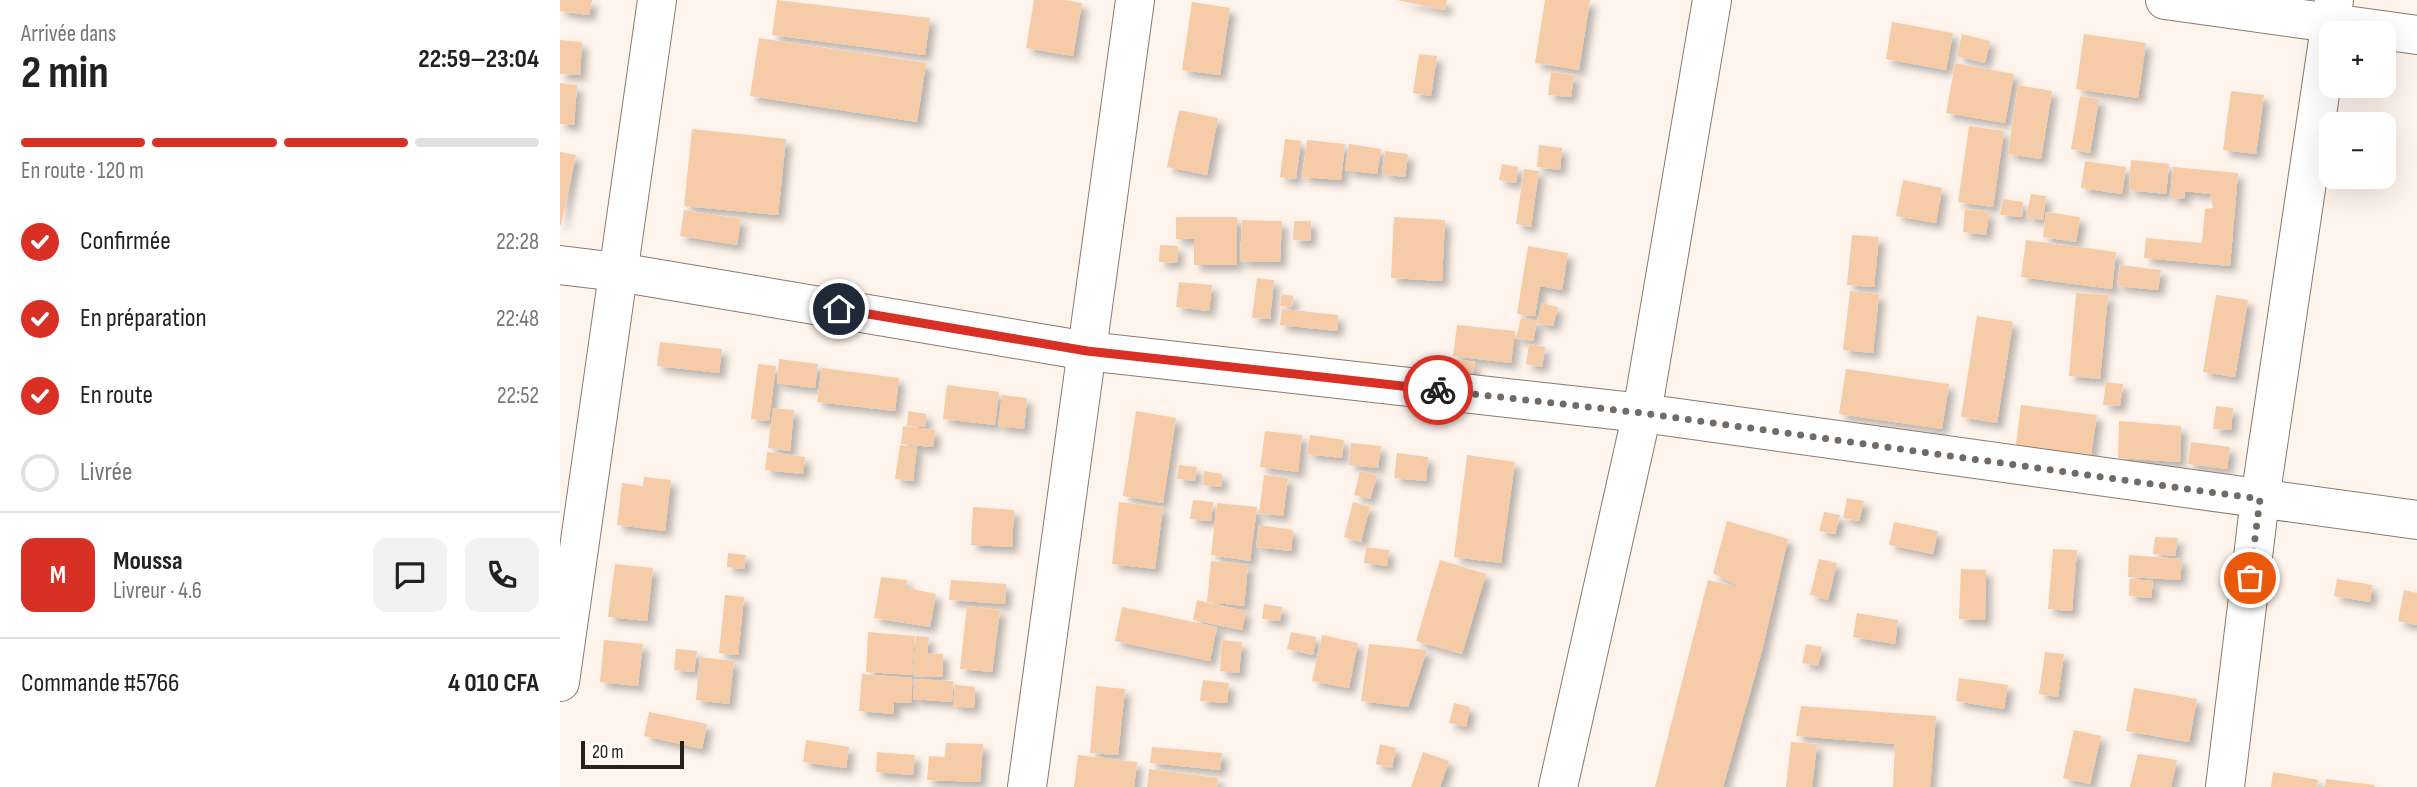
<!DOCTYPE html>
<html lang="fr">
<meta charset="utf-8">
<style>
:root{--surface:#fff;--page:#f2f2f2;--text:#222;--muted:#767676;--line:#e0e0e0;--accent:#d93025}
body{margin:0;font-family:"Sofia Sans Condensed",sans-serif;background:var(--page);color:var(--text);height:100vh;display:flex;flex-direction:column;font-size:26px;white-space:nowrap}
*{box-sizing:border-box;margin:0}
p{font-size:23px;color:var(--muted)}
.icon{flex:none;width:38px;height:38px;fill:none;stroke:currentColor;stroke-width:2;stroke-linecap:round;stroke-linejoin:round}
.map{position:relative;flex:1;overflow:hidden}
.details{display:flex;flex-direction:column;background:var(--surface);width:560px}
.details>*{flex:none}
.buttons{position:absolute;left:1759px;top:21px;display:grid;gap:14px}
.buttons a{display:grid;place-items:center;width:77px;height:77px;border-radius:14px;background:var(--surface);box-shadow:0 7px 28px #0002;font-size:35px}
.scale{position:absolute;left:21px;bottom:18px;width:103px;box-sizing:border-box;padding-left:7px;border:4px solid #27211c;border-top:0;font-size:19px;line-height:24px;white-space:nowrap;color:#27211c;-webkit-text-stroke:5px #fff;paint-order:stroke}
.pin{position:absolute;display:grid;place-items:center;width:60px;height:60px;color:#fff;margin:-30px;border:4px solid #fff;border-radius:50%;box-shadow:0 2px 7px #0007}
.courier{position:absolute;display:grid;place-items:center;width:70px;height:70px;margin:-35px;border:5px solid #d93025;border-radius:50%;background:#fff;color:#222;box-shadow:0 2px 9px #0007}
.head em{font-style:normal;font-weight:700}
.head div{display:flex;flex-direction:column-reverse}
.head{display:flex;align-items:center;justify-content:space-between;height:119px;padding:0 21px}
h1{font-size:46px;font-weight:700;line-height:52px}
.bar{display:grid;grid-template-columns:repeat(4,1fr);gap:10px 7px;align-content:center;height:84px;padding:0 21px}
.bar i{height:9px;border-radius:5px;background:var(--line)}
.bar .current{background:var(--accent)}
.bar p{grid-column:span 4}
.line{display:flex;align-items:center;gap:18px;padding:0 21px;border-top:2px solid var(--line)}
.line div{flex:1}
.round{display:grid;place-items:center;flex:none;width:74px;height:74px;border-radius:14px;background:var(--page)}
ol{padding:0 21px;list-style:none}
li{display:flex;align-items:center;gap:21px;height:77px}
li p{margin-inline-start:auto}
li .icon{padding:7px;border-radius:50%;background:var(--accent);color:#fff;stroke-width:4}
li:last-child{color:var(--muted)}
li i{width:38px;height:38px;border:4px solid var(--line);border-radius:50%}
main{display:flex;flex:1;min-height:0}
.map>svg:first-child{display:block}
.building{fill:#f6cba7;filter:url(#shadow)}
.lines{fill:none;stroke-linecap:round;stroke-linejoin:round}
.minor-casing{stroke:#897a6e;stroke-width:40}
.highway-casing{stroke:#897a6e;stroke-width:40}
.minor{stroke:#fff;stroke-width:38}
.highway{stroke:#fff;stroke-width:38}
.done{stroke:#726b65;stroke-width:7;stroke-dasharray:0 12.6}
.route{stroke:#d93025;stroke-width:9}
</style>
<main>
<section class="details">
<div class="head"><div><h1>2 min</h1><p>Arrivée dans</p></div><em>22:59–23:04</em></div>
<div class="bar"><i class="current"></i><i class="current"></i><i class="current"></i><i></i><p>En route · 120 m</p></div>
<ol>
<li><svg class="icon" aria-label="check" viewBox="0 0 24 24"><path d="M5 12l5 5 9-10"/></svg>Confirmée<p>22:28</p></li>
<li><svg class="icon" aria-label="check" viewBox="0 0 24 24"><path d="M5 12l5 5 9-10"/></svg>En préparation<p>22:48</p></li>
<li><svg class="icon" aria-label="check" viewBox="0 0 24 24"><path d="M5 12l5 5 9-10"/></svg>En route<p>22:52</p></li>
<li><i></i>Livrée</li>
</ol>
<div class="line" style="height:126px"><b class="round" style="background:var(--accent);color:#fff">M</b><div><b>Moussa</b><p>Livreur · 4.6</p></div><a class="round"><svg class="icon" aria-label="chat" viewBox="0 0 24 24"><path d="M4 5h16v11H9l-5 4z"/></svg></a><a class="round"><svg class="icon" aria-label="phone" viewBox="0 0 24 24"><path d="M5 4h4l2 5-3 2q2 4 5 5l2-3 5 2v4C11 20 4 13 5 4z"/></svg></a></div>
<div class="line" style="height:91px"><div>Commande #5766</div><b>4 010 CFA</b></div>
</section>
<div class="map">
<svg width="1857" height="787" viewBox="0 0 1857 787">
<defs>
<filter id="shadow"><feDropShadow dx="6" dy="6" stdDeviation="3.5" flood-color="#0004"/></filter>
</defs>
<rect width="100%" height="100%" fill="#fef4ec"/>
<g class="building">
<polygon points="0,0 32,0 29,15 0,11"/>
<polygon points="217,0 370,18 365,55 212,35"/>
<polygon points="474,0 504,0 522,3 513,56 466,48"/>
<polygon points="837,0 887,0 885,10"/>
<polygon points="985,0 1030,0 1019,70 975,63"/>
<polygon points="632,2 670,8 660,75 622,70"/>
<polygon points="1332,22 1393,33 1386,70 1326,59"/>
<polygon points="1402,34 1430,41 1425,63 1397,56"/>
<polygon points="1524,34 1586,43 1578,98 1516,89"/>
<polygon points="199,38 366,63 357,122 190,96"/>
<polygon points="0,40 22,42 20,75 0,74"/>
<polygon points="859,54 877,56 871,96 853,93"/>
<polygon points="1395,63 1454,74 1445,123 1386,113"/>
<polygon points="991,72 1014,75 1011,97 988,95"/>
<polygon points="0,83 17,85 14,125 0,124"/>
<polygon points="1458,85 1492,91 1481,159 1448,154"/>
<polygon points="1671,91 1704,95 1696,154 1663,150"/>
<polygon points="1520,96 1539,99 1530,153 1511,149"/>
<polygon points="619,110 658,118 647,175 607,167"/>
<polygon points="1409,126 1444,131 1433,207 1398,202"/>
<polygon points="132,129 226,139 218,215 124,206"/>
<polygon points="725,139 741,141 736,179 720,177"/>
<polygon points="747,140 785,144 781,180 742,177"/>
<polygon points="789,144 821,149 817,174 785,170"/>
<polygon points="979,145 1002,148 1000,170 977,167"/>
<polygon points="825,151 848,154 845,177 822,174"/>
<polygon points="0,152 16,155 1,225 0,225"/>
<polygon points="1571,160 1609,164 1606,194 1569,190"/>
<polygon points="1525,161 1566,167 1562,194 1521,188"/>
<polygon points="942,164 958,167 956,183 939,180"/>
<polygon points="1613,167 1678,173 1670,266 1584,258 1586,238 1642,243 1645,209 1653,208 1650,194 1625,191 1624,199 1610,198"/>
<polygon points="964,169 979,171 971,227 956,224"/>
<polygon points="1343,180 1382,188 1376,223 1336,216"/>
<polygon points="1471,194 1486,196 1483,220 1466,217"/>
<polygon points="1443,199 1463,202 1462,217 1440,215"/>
<polygon points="1405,209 1429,212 1426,235 1403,232"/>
<polygon points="124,210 181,219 177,245 120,236"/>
<polygon points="1486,212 1520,217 1516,242 1483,237"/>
<polygon points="616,217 677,217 677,265 634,265 634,239 616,239"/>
<polygon points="834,217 885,220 882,281 831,278"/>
<polygon points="682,220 722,221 720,262 680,261"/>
<polygon points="734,221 751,221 750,241 733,240"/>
<polygon points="1292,235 1319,237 1314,287 1287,285"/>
<polygon points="1466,240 1556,252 1552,289 1461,277"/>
<polygon points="600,245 618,246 617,263 599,262"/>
<polygon points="968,246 1008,253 1002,290 980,286 975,316 957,314"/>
<polygon points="1560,265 1601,270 1598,290 1557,286"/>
<polygon points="697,278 714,280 710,319 692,318"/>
<polygon points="619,282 652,285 649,311 616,307"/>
<polygon points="1290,291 1319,294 1313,353 1283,350"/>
<polygon points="1516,293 1548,295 1540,379 1509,376"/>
<polygon points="722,294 733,296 732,307 720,306"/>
<polygon points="1656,295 1688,300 1675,377 1643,372"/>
<polygon points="982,303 998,307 993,326 977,323"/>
<polygon points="722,309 778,315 777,331 720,325"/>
<polygon points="1417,316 1453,322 1437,423 1401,417"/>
<polygon points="961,318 977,321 973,341 956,338"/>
<polygon points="897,325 955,331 951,363 893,356"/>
<polygon points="100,342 162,349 159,373 97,366"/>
<polygon points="969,344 985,347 982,367 966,364"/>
<polygon points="219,359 258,364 255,388 217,383"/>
<polygon points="895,359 915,362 912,378 892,375"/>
<polygon points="198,364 216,366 209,421 191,419"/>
<polygon points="262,368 339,378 335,411 257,402"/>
<polygon points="1286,369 1389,384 1382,429 1279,414"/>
<polygon points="1546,382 1563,384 1560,406 1543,405"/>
<polygon points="387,385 439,392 435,425 383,419"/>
<polygon points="442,395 467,398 464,429 438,426"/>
<polygon points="1461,405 1537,415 1531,455 1456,445"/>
<polygon points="1656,406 1673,408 1671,430 1653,429"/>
<polygon points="213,408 234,410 230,451 208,448"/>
<polygon points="348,411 366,414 365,427 347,426"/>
<polygon points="576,411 616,418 603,503 563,496"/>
<polygon points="1559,421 1621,426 1620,462 1558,458"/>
<polygon points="343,426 375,430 373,447 341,444"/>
<polygon points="705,431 742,435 738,472 700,467"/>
<polygon points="750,435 784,440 782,458 747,454"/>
<polygon points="1631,442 1670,447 1667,469 1628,464"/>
<polygon points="791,443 821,446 818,468 789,465"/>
<polygon points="340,445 357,447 353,481 335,479"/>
<polygon points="207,452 245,457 243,474 205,470"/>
<polygon points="837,453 868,457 866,481 834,478"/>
<polygon points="907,455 955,462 941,563 894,557"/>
<polygon points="619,465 637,467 635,481 617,479"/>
<polygon points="644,471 662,474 661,487 643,485"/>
<polygon points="800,471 817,475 810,499 794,495"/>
<polygon points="704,475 728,478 723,516 699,513"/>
<polygon points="84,477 111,480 105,531 57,525 62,483 83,486"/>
<polygon points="1287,498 1304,501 1299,521 1283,518"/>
<polygon points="633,500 653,502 651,521 630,519"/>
<polygon points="559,502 603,507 595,569 552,564"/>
<polygon points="793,502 810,507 801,542 784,537"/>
<polygon points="657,503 697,507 690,561 651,555"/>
<polygon points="413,507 454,510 452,547 411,545"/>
<polygon points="1264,512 1280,515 1275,534 1259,531"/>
<polygon points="1167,521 1228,539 1202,651 1163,787 1095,787 1148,580 1183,588 1153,573"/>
<polygon points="1334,522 1378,531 1373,554 1329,545"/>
<polygon points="699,525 733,530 731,551 696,547"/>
<polygon points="1595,537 1618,538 1615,556 1593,554"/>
<polygon points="806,547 829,550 827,566 804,563"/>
<polygon points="1493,549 1517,550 1512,611 1488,609"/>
<polygon points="168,553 186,555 184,569 167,567"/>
<polygon points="1569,555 1622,559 1620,580 1568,577"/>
<polygon points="1259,559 1277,563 1268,600 1250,595"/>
<polygon points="880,560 926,574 902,654 856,641"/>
<polygon points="651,561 688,565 684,606 647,602"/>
<polygon points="55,564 93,568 87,621 48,617"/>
<polygon points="1401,569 1426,570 1425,620 1399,619"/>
<polygon points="321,577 347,580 346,588 376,594 370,627 314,618"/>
<polygon points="1570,579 1593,581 1591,598 1569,596"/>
<polygon points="1777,579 1812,585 1810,602 1774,596"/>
<polygon points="391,580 446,584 445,604 389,600"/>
<polygon points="1844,590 1857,593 1857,625 1838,621"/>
<polygon points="165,595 184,597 178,655 159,653"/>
<polygon points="637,600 686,611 682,630 633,620"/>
<polygon points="704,604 722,607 720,621 702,619"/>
<polygon points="407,606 440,610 432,672 400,669"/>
<polygon points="562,607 657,627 650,661 555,641"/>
<polygon points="1297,613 1338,620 1335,644 1293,637"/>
<polygon points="308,632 355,636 352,675 306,672"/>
<polygon points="731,632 756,637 753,655 727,649"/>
<polygon points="762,635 798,643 789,688 752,681"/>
<polygon points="356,636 369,637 367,653 383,654 382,677 353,676"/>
<polygon points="44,640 83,644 78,686 40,682"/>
<polygon points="662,640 682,642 679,673 660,671"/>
<polygon points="809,644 867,650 848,707 801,701"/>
<polygon points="1246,644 1262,647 1258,666 1242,663"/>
<polygon points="116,649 137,651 134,672 114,670"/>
<polygon points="1485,652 1504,654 1498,697 1479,694"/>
<polygon points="140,657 174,661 169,704 136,700"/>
<polygon points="302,674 352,678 351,703 334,702 334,714 299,711"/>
<polygon points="1399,678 1448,685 1444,709 1396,701"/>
<polygon points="355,679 393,681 392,702 353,699"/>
<polygon points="643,680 669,683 667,703 640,701"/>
<polygon points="395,685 415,687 414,708 393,706"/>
<polygon points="536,686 565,689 558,755 530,753"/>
<polygon points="1574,688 1637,699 1629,742 1566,731"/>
<polygon points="894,703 910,707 906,727 889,723"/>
<polygon points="1241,706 1376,716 1370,787 1333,787 1335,744 1236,736"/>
<polygon points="89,712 147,724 142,749 84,736"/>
<polygon points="1514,730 1541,736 1530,784 1503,778"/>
<polygon points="246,740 289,747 286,768 243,762"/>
<polygon points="1231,742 1257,744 1252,787 1226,787"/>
<polygon points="386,743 423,744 420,782 367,780 369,756 385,757"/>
<polygon points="820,744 836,748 832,768 816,764"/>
<polygon points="592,747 662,753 660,770 590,763"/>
<polygon points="317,752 355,755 353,775 316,772"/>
<polygon points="863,752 889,761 880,787 851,787"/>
<polygon points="1578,754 1617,760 1611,787 1570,787"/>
<polygon points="518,755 577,762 574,787 514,787"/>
<polygon points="589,769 658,778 657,787 587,787"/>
<polygon points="1713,772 1758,780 1757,787 1711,787"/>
<polygon points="1766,779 1814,785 1814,787 1765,787"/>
</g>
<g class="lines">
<defs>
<g id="minor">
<polyline points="1605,0 1857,35"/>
<polyline points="0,265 58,272 527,351 1082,413 1857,520"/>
<polyline points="0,682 97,0"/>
<polyline points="467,787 575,0"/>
<polyline points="1665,787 1700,499 1774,0"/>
</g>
<polyline id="highway" points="998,787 1082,413 1152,0"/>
</defs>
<use href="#minor" class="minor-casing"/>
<use href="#highway" class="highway-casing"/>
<use href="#minor" class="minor"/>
<use href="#highway" class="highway"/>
</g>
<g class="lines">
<polyline class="done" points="878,390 1082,413 1700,499 1690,578"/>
<polyline class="route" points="279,309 527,351 878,390"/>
</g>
</svg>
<div class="buttons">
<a>+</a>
<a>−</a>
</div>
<div class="scale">20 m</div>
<div class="pin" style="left:1690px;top:578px;background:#ea580c"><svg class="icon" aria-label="bag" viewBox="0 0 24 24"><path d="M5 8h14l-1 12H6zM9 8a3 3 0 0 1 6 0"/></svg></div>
<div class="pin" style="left:279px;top:309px;background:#1f2937"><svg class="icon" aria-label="home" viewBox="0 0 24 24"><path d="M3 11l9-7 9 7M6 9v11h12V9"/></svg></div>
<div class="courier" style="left:878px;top:390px"><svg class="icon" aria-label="bike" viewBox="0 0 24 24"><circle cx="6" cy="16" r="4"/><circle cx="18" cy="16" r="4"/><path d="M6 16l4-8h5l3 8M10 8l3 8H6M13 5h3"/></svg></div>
</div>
</main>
